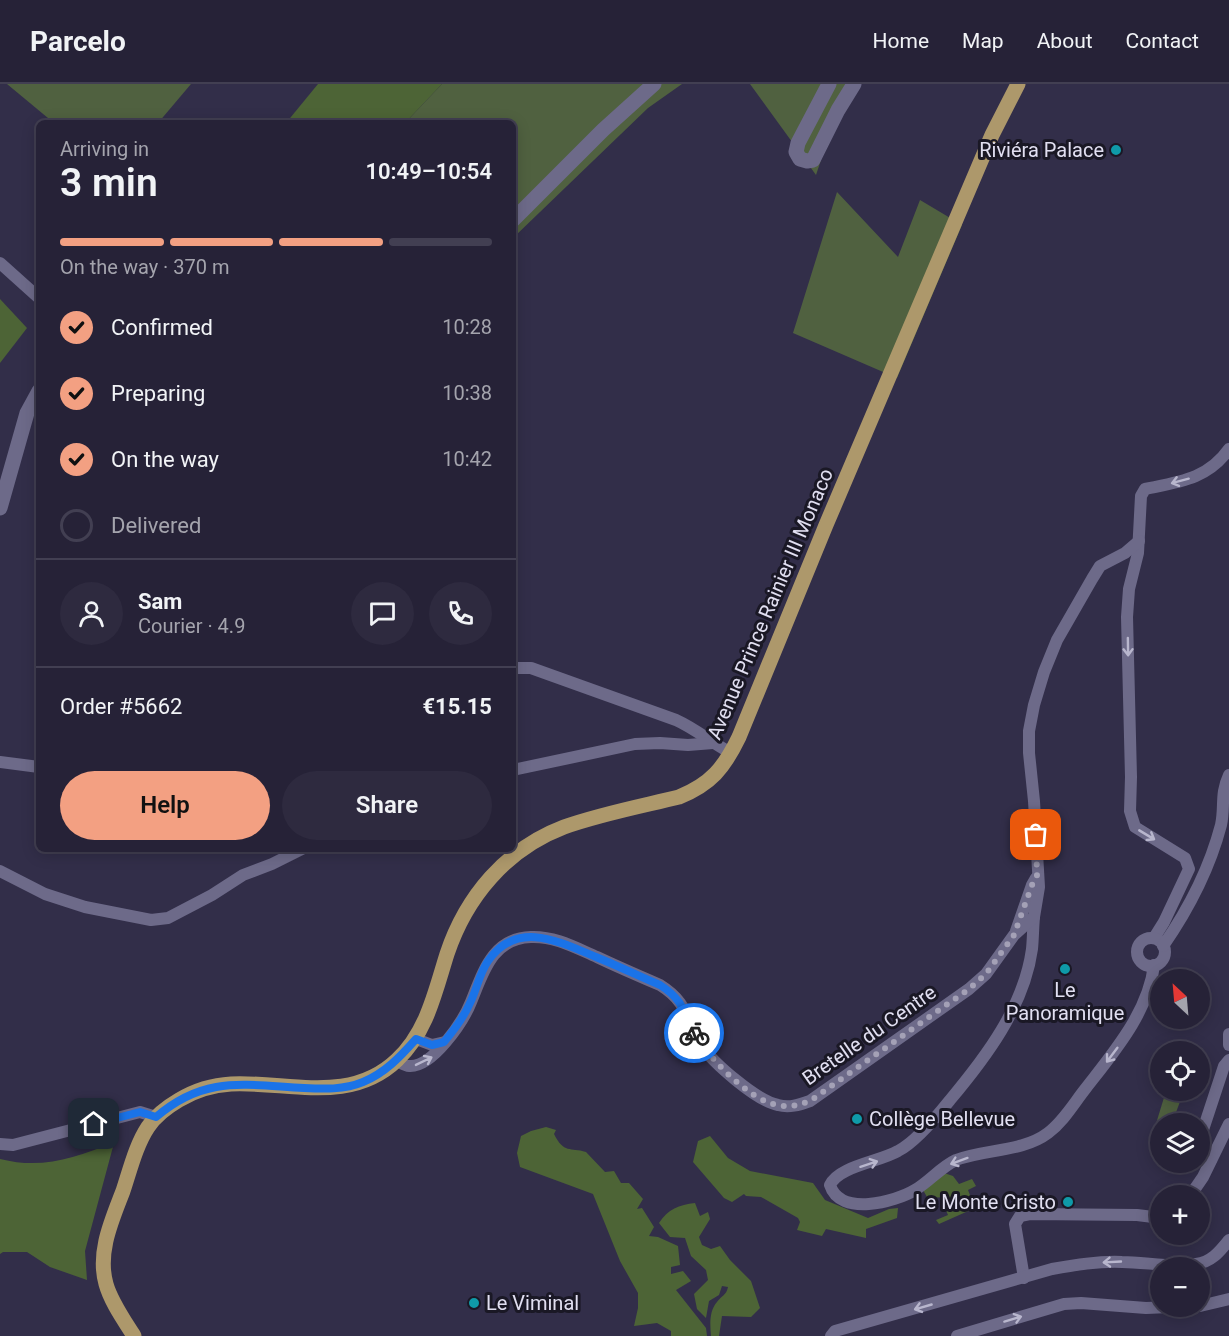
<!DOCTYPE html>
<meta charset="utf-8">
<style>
:root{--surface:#262237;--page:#2e2a3f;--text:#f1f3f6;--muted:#a4a4ad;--line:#423f52;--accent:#f3a082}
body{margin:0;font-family:Roboto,sans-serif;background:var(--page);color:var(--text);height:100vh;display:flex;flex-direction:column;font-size:22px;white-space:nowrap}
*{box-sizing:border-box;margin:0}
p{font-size:20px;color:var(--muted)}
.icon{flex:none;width:33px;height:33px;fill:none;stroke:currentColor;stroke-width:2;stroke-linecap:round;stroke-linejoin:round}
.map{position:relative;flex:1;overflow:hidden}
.drawer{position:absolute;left:36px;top:36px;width:480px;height:732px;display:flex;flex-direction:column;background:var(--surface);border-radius:9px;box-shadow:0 3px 15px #0003,0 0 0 2px var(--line)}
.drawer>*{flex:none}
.needle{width:39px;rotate:334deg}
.fabs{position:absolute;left:1150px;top:885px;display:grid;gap:12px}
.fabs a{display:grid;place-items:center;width:60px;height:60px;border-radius:50%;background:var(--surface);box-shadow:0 3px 15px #0003,0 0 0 2px var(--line);font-size:30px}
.pin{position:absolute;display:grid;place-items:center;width:51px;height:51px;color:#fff;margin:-26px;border-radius:12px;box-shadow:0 3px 9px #0006}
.courier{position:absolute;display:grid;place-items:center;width:60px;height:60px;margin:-30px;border:4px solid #1a73e8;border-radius:50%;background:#fff;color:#222;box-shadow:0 2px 8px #0007}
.head em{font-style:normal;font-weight:600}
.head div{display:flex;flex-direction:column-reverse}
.head{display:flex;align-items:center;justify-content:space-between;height:102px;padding:0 24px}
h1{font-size:39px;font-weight:600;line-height:45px}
.bar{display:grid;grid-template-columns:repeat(4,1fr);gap:9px 6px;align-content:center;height:72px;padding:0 24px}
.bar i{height:8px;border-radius:4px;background:var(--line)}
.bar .on{background:var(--accent)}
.bar p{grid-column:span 4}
.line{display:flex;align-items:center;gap:15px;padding:0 24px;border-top:2px solid var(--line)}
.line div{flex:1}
.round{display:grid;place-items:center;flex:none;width:63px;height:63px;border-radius:32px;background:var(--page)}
ol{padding:0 24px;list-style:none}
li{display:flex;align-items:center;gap:18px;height:66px}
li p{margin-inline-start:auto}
li .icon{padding:6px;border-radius:50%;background:var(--accent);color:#111;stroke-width:4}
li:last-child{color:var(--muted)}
li i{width:33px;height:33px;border:3px solid var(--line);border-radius:50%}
.action{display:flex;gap:12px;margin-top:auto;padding:12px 24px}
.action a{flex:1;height:69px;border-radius:36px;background:var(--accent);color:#111;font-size:24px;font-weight:600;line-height:69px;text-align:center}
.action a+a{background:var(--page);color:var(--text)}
header{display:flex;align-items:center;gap:36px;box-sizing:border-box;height:84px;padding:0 30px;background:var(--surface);border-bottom:2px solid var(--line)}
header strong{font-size:28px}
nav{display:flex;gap:33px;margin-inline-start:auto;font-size:21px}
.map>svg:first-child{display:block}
.green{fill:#506140}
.forest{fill:#4d6436}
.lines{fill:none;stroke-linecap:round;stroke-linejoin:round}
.minor{stroke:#6d6a89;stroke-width:12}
.tertiary{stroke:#6d6a89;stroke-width:15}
.primary{stroke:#ad986b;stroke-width:15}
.oneway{stroke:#b8b6cd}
.done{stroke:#a4a1b6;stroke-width:6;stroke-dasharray:0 10.8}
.route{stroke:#1a73e8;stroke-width:8}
.culture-dot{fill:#0f9aa8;stroke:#1a1825;stroke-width:2}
.labels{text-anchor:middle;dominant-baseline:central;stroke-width:6;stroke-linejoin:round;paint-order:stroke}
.poi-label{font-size:20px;fill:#e1dff1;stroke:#1a1825;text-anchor:end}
.street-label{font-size:20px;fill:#e1dff1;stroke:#1a1825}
</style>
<header>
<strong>Parcelo</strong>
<nav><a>Home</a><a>Map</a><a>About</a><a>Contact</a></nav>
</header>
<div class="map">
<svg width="1229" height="1252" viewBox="0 0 1229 1252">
<rect width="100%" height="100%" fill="#322e49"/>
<g class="green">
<polygon points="7,0 191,0 158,39 54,39"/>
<polygon points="442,0 682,0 648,24 513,154 513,39 405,39"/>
<polygon points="750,0 851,0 843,10 816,91"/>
<polygon points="837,108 898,173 920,116 962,141 897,294 793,249"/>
<polygon points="1166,1007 1184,1007 1172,1039 1161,1040 1161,1063 1151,1056"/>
</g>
<g class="forest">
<polygon points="318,0 442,0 405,39 286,39"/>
<polygon points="0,215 27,244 0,279"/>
<path d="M 546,1043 L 556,1046 L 554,1050 C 564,1070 570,1063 586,1068 L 605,1088 L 614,1087 L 621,1099 L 629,1099 L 643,1115 L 637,1125 L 642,1124 L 654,1143 L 649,1152 L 658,1153 L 678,1162 L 680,1181 L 671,1183 L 671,1190 L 683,1187 L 691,1197 L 676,1206 L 706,1244 L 707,1252 L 671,1252 L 671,1247 L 657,1239 L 634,1242 L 638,1224 L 638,1209 L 620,1177 L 593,1110 L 520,1083 L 517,1069 L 521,1052 L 531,1047 Z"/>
<polygon points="710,1052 728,1074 750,1087 813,1099 825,1116 868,1134 889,1125 898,1124 897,1134 866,1145 866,1154 826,1145 822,1152 797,1146 800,1138 798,1134 761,1113 746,1112 744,1110 732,1118 724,1114 693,1078 698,1057"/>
<path d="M 114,1059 L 85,1167 L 87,1196 L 50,1183 L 27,1168 L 3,1168 L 0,1170 L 0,1075 C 44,1086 74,1073 114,1059 Z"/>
<polygon points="944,1089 953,1092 959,1100 972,1095 976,1102 968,1106 975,1124 939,1140 936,1136 948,1131 945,1124 953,1114 927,1113 923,1106"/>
<path d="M 695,1119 L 700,1132 L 708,1128 L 710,1135 L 699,1153 L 702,1161 L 711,1165 L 720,1162 L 730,1176 L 751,1197 L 760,1224 L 751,1233 L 722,1232 L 719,1252 L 711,1252 C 710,1241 709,1227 717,1218 C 722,1211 726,1212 728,1203 L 722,1202 L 719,1211 L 709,1217 L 706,1234 L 697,1225 L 694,1210 L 708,1196 L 706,1186 L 691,1172 L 685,1154 L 670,1153 L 659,1139 C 668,1125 679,1121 695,1119 Z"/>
</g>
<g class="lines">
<g class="minor">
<polyline points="0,179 39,214"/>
<path d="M 513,584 L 531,584 L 676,636 C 696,645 712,659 731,669"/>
<polyline points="0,678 39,683"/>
<polyline points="513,686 635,660 660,659 688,661 713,659"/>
<polyline points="0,787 45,810 85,823 151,836 168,834 212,811 243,791 272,780 302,765"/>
<path d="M 1034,833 C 1033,844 1033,855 1032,865 C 1024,923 986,973 950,1016 C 938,1031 914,1059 898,1067 C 879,1078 839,1082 830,1101 C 840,1133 895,1118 915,1106 C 930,1097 941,1083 956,1076 C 985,1065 1023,1068 1048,1049 C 1064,1037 1074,1019 1086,1004 C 1114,968 1149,927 1154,881"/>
<polyline points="1016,847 1032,801 1036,794"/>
<path d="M 1154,854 L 1164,838 L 1189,785 L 1185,774 L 1135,743 L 1130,727 L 1131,693 L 1127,533 L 1129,505 L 1138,469 L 1141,412 L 1145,405 C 1179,398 1208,395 1229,365"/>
<circle cx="1151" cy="868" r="14"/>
<path d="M 1163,862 C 1188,826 1210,783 1221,741 C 1225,723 1220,710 1229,691"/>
<polyline points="1229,950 1229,961"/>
<polyline points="416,955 432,961 445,958"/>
<path d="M 397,977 C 401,979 405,982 409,982 C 432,984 463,938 471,918 C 483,889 492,854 531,853 C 555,852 576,864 597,873 C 618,883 639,892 660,901 C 689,919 685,935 701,961 C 713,979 757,1017 778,1021 C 789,1024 799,1021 810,1017 L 969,905 L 986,890 L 1014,851 L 1034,833 L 1039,803 L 1034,717 L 1029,669 L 1029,647 L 1034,621 L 1044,588 L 1057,556 L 1092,495 L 1100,482 L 1125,469 L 1139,457"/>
<polyline points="1200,1055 1224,982 1229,976"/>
<polyline points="0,1060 13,1061 140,1028 156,1033"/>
<polyline points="1200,1069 1211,1076"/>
<polyline points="1190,1112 1203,1093 1229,1040"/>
<polyline points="1024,1194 1015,1140 1020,1132 1030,1130 1137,1131 1161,1134"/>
<polyline points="1200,1222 1229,1215"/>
<path d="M 831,1252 L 835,1247 L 1052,1185 C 1075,1181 1098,1177 1122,1178 C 1145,1178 1174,1184 1196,1180 C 1212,1178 1220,1167 1229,1156"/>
<polyline points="957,1252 1064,1220 1081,1219 1146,1224 1193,1222"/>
</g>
<g class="tertiary">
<polyline points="829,0 798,59 796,68 800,75 807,77 813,76 838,26 854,0"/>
<polyline points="513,136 603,46 654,0"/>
<polyline points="0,424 27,329 39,307"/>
</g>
<path class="primary" d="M 134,1252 C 124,1236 111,1218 106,1200 C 97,1168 112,1136 123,1107 C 130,1086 136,1061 148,1043 C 156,1031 167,1023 179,1016 C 194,1007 213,1001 231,1000 C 288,997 350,1021 397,976 C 427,948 435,908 447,870 C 466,813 506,765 564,743 C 600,730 642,722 679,713 C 711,700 724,684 739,653 L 826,441 L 992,51 L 1018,0"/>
</g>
<defs><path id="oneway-shaft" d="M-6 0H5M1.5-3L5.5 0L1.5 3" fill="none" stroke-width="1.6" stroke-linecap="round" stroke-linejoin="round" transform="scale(1.5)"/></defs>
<g class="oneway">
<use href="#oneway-shaft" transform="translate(1180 397) rotate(165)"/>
<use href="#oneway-shaft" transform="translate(1128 563) rotate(89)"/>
<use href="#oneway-shaft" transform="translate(1147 751) rotate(31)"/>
<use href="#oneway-shaft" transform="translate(1112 971) rotate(127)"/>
<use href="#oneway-shaft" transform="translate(424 977) rotate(-26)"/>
<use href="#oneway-shaft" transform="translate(959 1077) rotate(160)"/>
<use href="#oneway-shaft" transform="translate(869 1080) rotate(-18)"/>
<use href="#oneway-shaft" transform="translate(1112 1178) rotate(177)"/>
<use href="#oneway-shaft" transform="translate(923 1223) rotate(164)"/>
<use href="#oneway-shaft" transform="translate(1013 1235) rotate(-17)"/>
</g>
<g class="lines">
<path class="done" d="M 694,949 C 708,973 749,1016 777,1021 C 789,1024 799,1021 810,1017 L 969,905 L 986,890 L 1014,851 L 1032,801 L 1037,793 L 1036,751"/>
<path class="route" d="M 94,1040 L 140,1028 L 156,1033 C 205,991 244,1001 304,1004 C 323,1005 344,1006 363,998 C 385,989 400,973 416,955 L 432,961 L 444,958 C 454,946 464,933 470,919 C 477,905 479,890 488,877 C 517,835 560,858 596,873 C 618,882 639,892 660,901 C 682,915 684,927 694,949"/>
</g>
<g class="culture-dot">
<circle cx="1116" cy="66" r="6"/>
<circle cx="1065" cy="885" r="6"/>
<circle cx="857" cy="1035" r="6"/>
<circle cx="1068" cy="1118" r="6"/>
<circle cx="474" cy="1219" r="6"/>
</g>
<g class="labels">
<g class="poi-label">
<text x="1104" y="66">Riviéra Palace</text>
<text x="1065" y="906" text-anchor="middle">Le<tspan x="1065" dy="23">Panoramique</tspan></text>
<text x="869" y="1035" text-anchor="start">Collège Bellevue</text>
<text x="1056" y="1118">Le Monte Cristo</text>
<text x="486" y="1219" text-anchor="start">Le Viminal</text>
</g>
<g class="street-label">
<text transform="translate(770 520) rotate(-67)">Avenue Prince Rainier III Monaco</text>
<text transform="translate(869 951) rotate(-35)">Bretelle du Centre</text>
</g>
</g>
</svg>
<div class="fabs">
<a><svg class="needle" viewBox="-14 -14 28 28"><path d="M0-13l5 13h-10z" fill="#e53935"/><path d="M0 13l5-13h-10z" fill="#a4a4ad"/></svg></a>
<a><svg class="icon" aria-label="locate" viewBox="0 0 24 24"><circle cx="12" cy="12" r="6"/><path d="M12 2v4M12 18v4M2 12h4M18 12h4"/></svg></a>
<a><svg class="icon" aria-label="layers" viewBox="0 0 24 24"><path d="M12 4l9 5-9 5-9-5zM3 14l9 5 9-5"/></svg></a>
<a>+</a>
<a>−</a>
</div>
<div class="pin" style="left:1036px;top:751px;background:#ea580c"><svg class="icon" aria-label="bag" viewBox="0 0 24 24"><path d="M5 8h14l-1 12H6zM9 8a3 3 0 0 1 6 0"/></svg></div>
<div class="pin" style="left:94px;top:1040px;background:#1f2937"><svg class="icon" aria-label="home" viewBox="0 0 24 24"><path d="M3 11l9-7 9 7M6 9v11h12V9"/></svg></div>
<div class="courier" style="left:694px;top:949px"><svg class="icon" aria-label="bike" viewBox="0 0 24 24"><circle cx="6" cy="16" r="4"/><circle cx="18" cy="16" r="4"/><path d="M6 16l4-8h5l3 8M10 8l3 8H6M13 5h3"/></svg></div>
<section class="drawer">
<div class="head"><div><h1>3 min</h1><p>Arriving in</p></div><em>10:49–10:54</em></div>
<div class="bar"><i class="on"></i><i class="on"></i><i class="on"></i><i></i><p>On the way · 370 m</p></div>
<ol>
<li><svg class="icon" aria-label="check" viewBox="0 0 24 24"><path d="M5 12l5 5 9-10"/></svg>Confirmed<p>10:28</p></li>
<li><svg class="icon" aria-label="check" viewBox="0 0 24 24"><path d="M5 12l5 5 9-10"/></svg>Preparing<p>10:38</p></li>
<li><svg class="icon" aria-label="check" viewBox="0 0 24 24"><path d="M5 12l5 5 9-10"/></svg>On the way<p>10:42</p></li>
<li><i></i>Delivered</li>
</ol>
<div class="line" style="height:108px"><a class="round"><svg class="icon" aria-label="person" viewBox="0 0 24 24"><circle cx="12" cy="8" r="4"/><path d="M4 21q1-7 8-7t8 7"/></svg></a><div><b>Sam</b><p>Courier · 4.9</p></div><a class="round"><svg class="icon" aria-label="chat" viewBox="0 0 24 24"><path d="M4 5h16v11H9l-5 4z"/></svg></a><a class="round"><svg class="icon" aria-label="phone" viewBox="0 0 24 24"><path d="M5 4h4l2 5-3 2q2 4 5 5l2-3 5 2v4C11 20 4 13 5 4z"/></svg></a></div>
<div class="line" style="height:78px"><div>Order #5662</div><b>€15.15</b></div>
<div class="action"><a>Help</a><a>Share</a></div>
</section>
</div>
